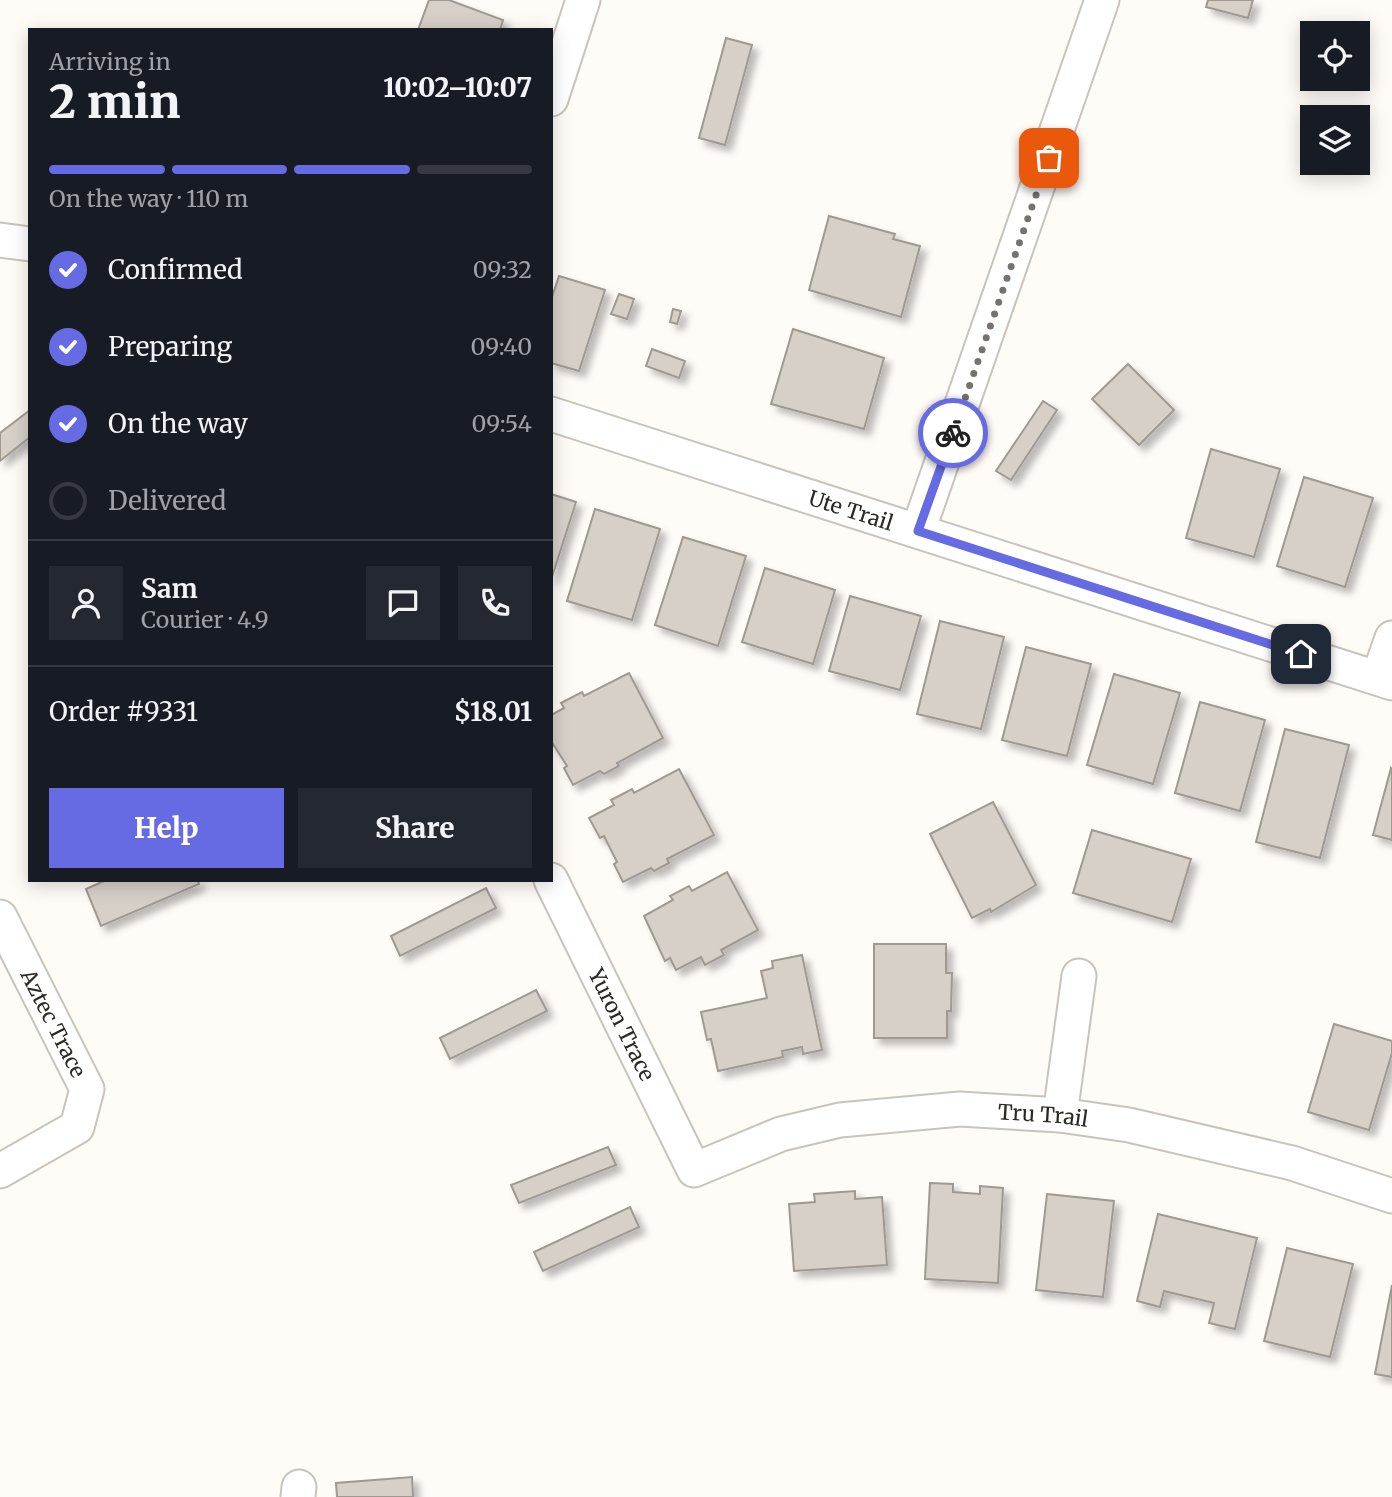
<!DOCTYPE html>
<meta charset="utf-8">
<style>
:root{--surface:#171b24;--page:#242831;--text:#f1f3f6;--muted:#9ea1a6;--line:#363941;--accent:#666ae3}
body{margin:0;font-family:Merriweather,serif;background:var(--page);color:var(--text);height:100vh;display:flex;flex-direction:column;font-size:26px;white-space:nowrap}
*{box-sizing:border-box;margin:0}
p{font-size:23px;color:var(--muted)}
.icon{flex:none;width:38px;height:38px;fill:none;stroke:currentColor;stroke-width:2;stroke-linecap:round;stroke-linejoin:round}
.map{position:relative;flex:1;overflow:hidden}
.details{position:absolute;left:28px;top:28px;width:525px;height:854px;display:flex;flex-direction:column;background:var(--surface);border-radius:0px;box-shadow:0 4px 18px #0003}
.details>*{flex:none}
.buttons{position:absolute;left:1300px;top:21px;display:grid;gap:14px}
.buttons a{display:grid;place-items:center;width:70px;height:70px;border-radius:0px;background:var(--surface);box-shadow:0 4px 18px #0003;font-size:35px}
.pin{position:absolute;display:grid;place-items:center;width:60px;height:60px;color:#fff;margin:-30px;border-radius:14px;box-shadow:0 4px 10px #0006}
.courier{position:absolute;display:grid;place-items:center;width:70px;height:70px;margin:-35px;border:5px solid #666ae3;border-radius:50%;background:#fff;color:#222;box-shadow:0 2px 9px #0007}
.head em{font-style:normal;font-weight:800}
.head div{display:flex;flex-direction:column-reverse}
.head{display:flex;align-items:center;justify-content:space-between;height:119px;padding:0 21px}
h1{font-size:46px;font-weight:800;line-height:52px}
.bar{display:grid;grid-template-columns:repeat(4,1fr);gap:10px 7px;align-content:center;height:84px;padding:0 21px}
.bar i{height:9px;border-radius:5px;background:var(--line)}
.bar .on{background:var(--accent)}
.bar p{grid-column:span 4}
.line{display:flex;align-items:center;gap:18px;padding:0 21px;border-top:2px solid var(--line)}
.line div{flex:1}
.round{display:grid;place-items:center;flex:none;width:74px;height:74px;border-radius:0px;background:var(--page)}
ol{padding:0 21px;list-style:none}
li{display:flex;align-items:center;gap:21px;height:77px}
li p{margin-inline-start:auto}
li .icon{padding:7px;border-radius:50%;background:var(--accent);color:#fff;stroke-width:4}
li:last-child{color:var(--muted)}
li i{width:38px;height:38px;border:4px solid var(--line);border-radius:50%}
.primary-button{display:flex;gap:14px;margin-top:auto;padding:14px 21px}
.primary-button a{flex:1;height:80px;border-radius:0px;background:var(--accent);color:#fff;font-size:28px;font-weight:800;line-height:80px;text-align:center}
.primary-button a+a{background:var(--page);color:var(--text)}
.map>svg:first-child{display:block}
.building{fill:#d6d0c9;stroke:#9f9992;stroke-width:2;filter:url(#shadow)}
.lines{fill:none;stroke-linecap:round;stroke-linejoin:round}
.street-casing{stroke:#c9c3bc;stroke-width:37}
.street{stroke:#fff;stroke-width:33}
.done{stroke:#75726f;stroke-width:7;stroke-dasharray:0 12.6}
.route{stroke:#666ae3;stroke-width:9}
.labels{text-anchor:middle;dominant-baseline:central;stroke-width:6;stroke-linejoin:round;paint-order:stroke}
.street-label{font-size:21px;fill:#2b2926;stroke:#fff}
</style>
<div class="map">
<svg width="1392" height="1497" viewBox="0 0 1392 1497">
<defs>
<filter id="shadow"><feDropShadow dx="6" dy="6" stdDeviation="3.5" flood-color="#0004"/></filter>
</defs>
<rect width="100%" height="100%" fill="#fffbf7"/>
<g class="building">
<polygon points="429,0 449,0 503,20 500,30 418,30"/>
<polygon points="1208,0 1253,0 1248,18 1206,7"/>
<polygon points="726,38 752,45 725,145 699,138"/>
<polygon points="829,216 895,234 893,239 920,246 901,317 809,290"/>
<polygon points="559,276 605,290 579,371 551,363 551,300"/>
<polygon points="619,294 634,299 627,319 611,314"/>
<polygon points="673,309 681,311 677,324 670,322"/>
<polygon points="793,329 884,358 864,429 771,404"/>
<polygon points="652,349 685,361 679,378 646,366"/>
<polygon points="1128,364 1174,410 1139,445 1092,399"/>
<polygon points="1043,401 1057,410 1011,480 996,471"/>
<polygon points="30,410 30,437 0,461 0,433"/>
<polygon points="1211,449 1280,469 1254,557 1186,538"/>
<polygon points="1304,477 1373,498 1345,587 1277,566"/>
<polygon points="551,494 576,502 551,580"/>
<polygon points="595,509 660,529 632,620 567,601"/>
<polygon points="683,537 746,556 718,646 655,625"/>
<polygon points="765,568 835,590 813,664 742,642"/>
<polygon points="850,596 921,616 900,690 829,671"/>
<polygon points="940,621 1004,637 981,729 917,714"/>
<polygon points="1026,647 1091,664 1067,756 1002,740"/>
<polygon points="629,673 663,738 617,763 619,766 604,774 600,771 573,785 564,768 567,766 551,741 551,715 564,708 561,703 582,692 584,696"/>
<polygon points="1114,674 1180,693 1153,784 1087,765"/>
<polygon points="1200,702 1265,720 1240,811 1175,793"/>
<polygon points="1285,729 1349,745 1320,858 1256,842"/>
<polygon points="1391,768 1392,769 1392,840 1373,835"/>
<polygon points="679,769 714,835 667,859 669,863 654,871 651,868 623,882 614,864 617,862 604,836 600,838 589,818 614,805 611,800 632,789 634,793"/>
<polygon points="993,802 1036,885 991,912 990,909 972,918 930,834"/>
<polygon points="1092,830 1191,859 1172,922 1073,893"/>
<polygon points="727,872 758,930 721,950 724,955 705,965 701,957 676,970 670,958 665,961 644,916 673,900 670,896 689,886 692,891"/>
<polygon points="106,880 198,880 199,884 101,926 86,889"/>
<polygon points="486,888 496,908 400,956 391,936"/>
<polygon points="874,944 946,944 946,973 952,973 951,1011 947,1011 947,1038 874,1038"/>
<polygon points="802,955 822,1050 803,1054 802,1047 782,1051 783,1057 718,1071 711,1039 707,1040 701,1012 767,998 761,971 773,968 772,961"/>
<polygon points="536,990 547,1011 450,1059 440,1038"/>
<polygon points="1334,1024 1392,1041 1392,1053 1369,1130 1308,1112"/>
<polygon points="608,1147 616,1165 519,1203 511,1185"/>
<polygon points="930,1183 953,1184 953,1192 980,1194 980,1186 1003,1188 998,1283 925,1279"/>
<polygon points="855,1191 855,1199 882,1197 887,1265 794,1271 789,1204 815,1202 814,1194"/>
<polygon points="1047,1194 1114,1201 1103,1297 1036,1290"/>
<polygon points="630,1207 639,1227 543,1271 534,1252"/>
<polygon points="1158,1214 1257,1238 1235,1329 1209,1323 1214,1303 1164,1291 1160,1307 1137,1301"/>
<polygon points="1287,1248 1353,1264 1330,1357 1264,1341"/>
<polygon points="1392,1285 1392,1377 1375,1374"/>
<polygon points="412,1477 413,1497 337,1497 336,1483"/>
</g>
<g class="lines">
<defs>
<g id="street">
<polyline points="551,99 583,0"/>
<polyline points="0,240 30,244"/>
<path id="s1" d="M 551,414 L 1392,683"/>
<polyline points="918,531 1102,0"/>
<polyline points="1378,678 1392,638"/>
<path id="s2" d="M 551,880 L 694,1170 L 781,1134 L 840,1120 L 960,1109 L 1060,1115 L 1129,1125 L 1292,1163 L 1392,1196"/>
<path id="s3" d="M 0,917 L 87,1089 L 77,1127 L 0,1171"/>
<polyline points="1060,1115 1079,976"/>
<polyline points="298,1497 299,1487"/>
</g>
</defs>
<use href="#street" class="street-casing"/>
<use href="#street" class="street"/>
</g>
<g class="lines">
<polyline class="done" points="953,433 1049,158"/>
<polyline class="route" points="953,433 918,531 1301,654"/>
</g>
<g class="labels">
<g class="street-label">
<text stroke="none"><textPath href="#s1" startOffset="315">Ute Trail</textPath></text>
<text stroke="none"><textPath href="#s3" startOffset="119">Aztec Trace</textPath></text>
<text stroke="none"><textPath href="#s2" startOffset="161">Yuron Trace</textPath></text>
<text stroke="none"><textPath href="#s2" startOffset="682">Tru Trail</textPath></text>
</g>
</g>
</svg>
<div class="buttons">
<a><svg class="icon" aria-label="locate" viewBox="0 0 24 24"><circle cx="12" cy="12" r="6"/><path d="M12 2v4M12 18v4M2 12h4M18 12h4"/></svg></a>
<a><svg class="icon" aria-label="layers" viewBox="0 0 24 24"><path d="M12 4l9 5-9 5-9-5zM3 14l9 5 9-5"/></svg></a>
</div>
<div class="pin" style="left:1049px;top:158px;background:#ea580c"><svg class="icon" aria-label="bag" viewBox="0 0 24 24"><path d="M5 8h14l-1 12H6zM9 8a3 3 0 0 1 6 0"/></svg></div>
<div class="pin" style="left:1301px;top:654px;background:#1f2937"><svg class="icon" aria-label="home" viewBox="0 0 24 24"><path d="M3 11l9-7 9 7M6 9v11h12V9"/></svg></div>
<div class="courier" style="left:953px;top:433px"><svg class="icon" aria-label="bike" viewBox="0 0 24 24"><circle cx="6" cy="16" r="4"/><circle cx="18" cy="16" r="4"/><path d="M6 16l4-8h5l3 8M10 8l3 8H6M13 5h3"/></svg></div>
<section class="details">
<div class="head"><div><h1>2 min</h1><p>Arriving in</p></div><em>10:02–10:07</em></div>
<div class="bar"><i class="on"></i><i class="on"></i><i class="on"></i><i></i><p>On the way · 110 m</p></div>
<ol>
<li><svg class="icon" aria-label="check" viewBox="0 0 24 24"><path d="M5 12l5 5 9-10"/></svg>Confirmed<p>09:32</p></li>
<li><svg class="icon" aria-label="check" viewBox="0 0 24 24"><path d="M5 12l5 5 9-10"/></svg>Preparing<p>09:40</p></li>
<li><svg class="icon" aria-label="check" viewBox="0 0 24 24"><path d="M5 12l5 5 9-10"/></svg>On the way<p>09:54</p></li>
<li><i></i>Delivered</li>
</ol>
<div class="line" style="height:126px"><a class="round"><svg class="icon" aria-label="person" viewBox="0 0 24 24"><circle cx="12" cy="8" r="4"/><path d="M4 21q1-7 8-7t8 7"/></svg></a><div><b>Sam</b><p>Courier · 4.9</p></div><a class="round"><svg class="icon" aria-label="chat" viewBox="0 0 24 24"><path d="M4 5h16v11H9l-5 4z"/></svg></a><a class="round"><svg class="icon" aria-label="phone" viewBox="0 0 24 24"><path d="M5 4h4l2 5-3 2q2 4 5 5l2-3 5 2v4C11 20 4 13 5 4z"/></svg></a></div>
<div class="line" style="height:91px"><div>Order #9331</div><b>$18.01</b></div>
<div class="primary-button"><a>Help</a><a>Share</a></div>
</section>
</div>
